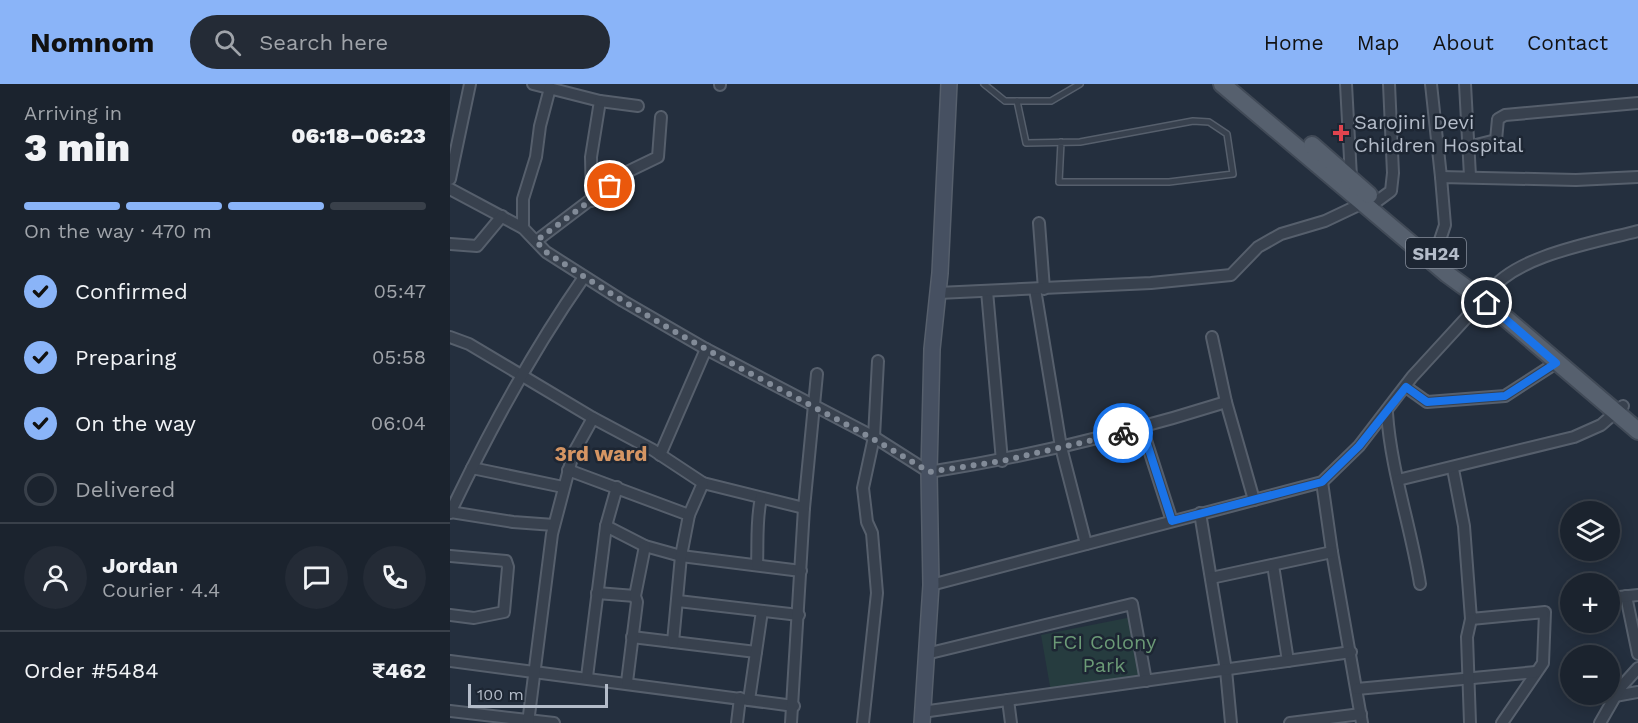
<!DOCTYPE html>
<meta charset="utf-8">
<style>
:root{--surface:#1b232e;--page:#242b36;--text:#f1f3f6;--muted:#a0a4aa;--line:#39404a;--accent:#8ab4f8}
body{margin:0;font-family:"Work Sans",sans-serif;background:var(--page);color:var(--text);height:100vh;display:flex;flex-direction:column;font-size:22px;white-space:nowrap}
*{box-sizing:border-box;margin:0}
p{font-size:20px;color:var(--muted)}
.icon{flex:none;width:33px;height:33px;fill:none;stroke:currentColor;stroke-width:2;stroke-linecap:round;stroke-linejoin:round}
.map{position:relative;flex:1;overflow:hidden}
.sheet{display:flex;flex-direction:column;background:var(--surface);width:450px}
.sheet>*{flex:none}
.tools{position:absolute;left:1110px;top:417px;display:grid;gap:12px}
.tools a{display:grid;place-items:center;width:60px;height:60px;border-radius:50%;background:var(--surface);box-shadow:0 3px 15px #0003,0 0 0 2px var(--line);font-size:30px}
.scale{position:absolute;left:18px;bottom:15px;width:140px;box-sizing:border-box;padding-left:6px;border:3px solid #b4bcc9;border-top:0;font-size:16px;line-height:21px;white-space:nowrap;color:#b4bcc9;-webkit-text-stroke:4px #1d2633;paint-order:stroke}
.pin{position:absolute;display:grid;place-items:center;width:51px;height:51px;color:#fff;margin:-26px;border:3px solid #fff;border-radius:50%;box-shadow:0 2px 6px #0007}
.courier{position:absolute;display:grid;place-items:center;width:60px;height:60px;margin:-30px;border:4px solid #1a73e8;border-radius:50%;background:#fff;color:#222;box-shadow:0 2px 8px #0007}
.summary em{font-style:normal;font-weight:800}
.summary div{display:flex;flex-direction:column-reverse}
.summary{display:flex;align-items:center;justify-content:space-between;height:102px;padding:0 24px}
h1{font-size:39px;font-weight:800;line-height:45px}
.bar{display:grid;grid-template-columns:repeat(4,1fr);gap:9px 6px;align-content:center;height:72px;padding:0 24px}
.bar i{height:8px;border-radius:4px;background:var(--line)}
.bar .on{background:var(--accent)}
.bar p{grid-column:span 4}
.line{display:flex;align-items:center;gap:15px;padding:0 24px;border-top:2px solid var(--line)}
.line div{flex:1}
.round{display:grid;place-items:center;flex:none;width:63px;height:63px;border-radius:32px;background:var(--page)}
ol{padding:0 24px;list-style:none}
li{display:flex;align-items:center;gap:18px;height:66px}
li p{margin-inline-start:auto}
li .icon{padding:6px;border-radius:50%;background:var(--accent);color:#111;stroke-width:4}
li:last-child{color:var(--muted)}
li i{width:33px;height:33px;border:3px solid var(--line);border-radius:50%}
header{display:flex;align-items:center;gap:36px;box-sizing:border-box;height:84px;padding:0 30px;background:var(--accent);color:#111}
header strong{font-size:28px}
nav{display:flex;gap:33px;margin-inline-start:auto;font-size:21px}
.search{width:420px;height:54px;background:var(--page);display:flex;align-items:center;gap:15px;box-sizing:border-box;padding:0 21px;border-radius:33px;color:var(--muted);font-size:22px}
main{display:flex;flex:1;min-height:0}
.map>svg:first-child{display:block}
.green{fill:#263c3f}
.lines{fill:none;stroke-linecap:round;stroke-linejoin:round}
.lane-casing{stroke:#565f6c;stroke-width:8}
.street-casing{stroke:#565f6c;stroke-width:14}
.secondary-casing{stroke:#565f6c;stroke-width:18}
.primary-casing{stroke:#414a57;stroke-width:20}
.lane{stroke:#38414e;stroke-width:5}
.street{stroke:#38414e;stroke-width:10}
.secondary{stroke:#465061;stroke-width:15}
.primary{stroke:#56606e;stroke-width:16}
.done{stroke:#828b98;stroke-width:6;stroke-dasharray:0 10.8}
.route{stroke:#1a73e8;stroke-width:8}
.health-dot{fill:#e0444e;stroke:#1d2633;stroke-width:2}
.labels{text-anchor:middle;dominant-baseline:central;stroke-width:5;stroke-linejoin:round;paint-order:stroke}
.shield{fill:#1d2633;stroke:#878f9c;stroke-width:1.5}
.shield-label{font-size:18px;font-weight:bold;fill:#b4bcc9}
.poi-label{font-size:20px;fill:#b4bcc9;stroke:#1d2633;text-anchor:start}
.park-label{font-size:20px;fill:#6b9a76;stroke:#1d2633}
.neighbourhood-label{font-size:21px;font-weight:bold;fill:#d59563;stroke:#1d2633}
</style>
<header>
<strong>Nomnom</strong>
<div class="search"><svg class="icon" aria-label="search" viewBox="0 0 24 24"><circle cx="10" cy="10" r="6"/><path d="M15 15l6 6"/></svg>Search here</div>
<nav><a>Home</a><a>Map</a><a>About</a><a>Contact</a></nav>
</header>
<main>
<section class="sheet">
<div class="summary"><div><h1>3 min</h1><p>Arriving in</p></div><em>06:18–06:23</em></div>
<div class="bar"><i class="on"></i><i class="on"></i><i class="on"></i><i></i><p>On the way · 470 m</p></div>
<ol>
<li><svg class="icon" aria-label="check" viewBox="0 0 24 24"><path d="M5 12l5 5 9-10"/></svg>Confirmed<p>05:47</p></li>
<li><svg class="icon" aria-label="check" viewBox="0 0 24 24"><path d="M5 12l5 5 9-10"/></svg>Preparing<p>05:58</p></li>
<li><svg class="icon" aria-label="check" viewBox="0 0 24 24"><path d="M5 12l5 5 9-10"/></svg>On the way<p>06:04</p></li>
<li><i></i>Delivered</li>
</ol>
<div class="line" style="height:108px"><a class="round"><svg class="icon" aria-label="person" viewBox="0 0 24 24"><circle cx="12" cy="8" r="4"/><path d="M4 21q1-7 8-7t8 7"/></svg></a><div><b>Jordan</b><p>Courier · 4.4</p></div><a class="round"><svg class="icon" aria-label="chat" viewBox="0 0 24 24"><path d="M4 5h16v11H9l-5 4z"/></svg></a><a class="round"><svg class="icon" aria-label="phone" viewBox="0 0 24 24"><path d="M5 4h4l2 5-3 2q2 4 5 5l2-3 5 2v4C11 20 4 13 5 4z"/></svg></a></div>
<div class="line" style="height:78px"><div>Order #5484</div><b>₹462</b></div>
</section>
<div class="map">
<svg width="1188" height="639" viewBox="0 0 1188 639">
<rect width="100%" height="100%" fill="#242f3e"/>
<polygon class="green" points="682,533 693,595 601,608 591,551"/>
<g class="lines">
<defs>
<g id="lane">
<polyline points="534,0 555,17 601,17 630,0"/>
<polyline points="567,17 576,59 630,58 743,37 759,38 777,50 783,90 719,98 609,98 611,58"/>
</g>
<g id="street">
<polyline points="83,0 150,17 141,73 142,117"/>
<polyline points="270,0 270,1"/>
<polyline points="896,0 901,93"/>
<polyline points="981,0 991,93"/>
<polyline points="1015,0 1020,92"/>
<polyline points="150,17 188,22"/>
<polyline points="1018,63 1046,56 1048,35 1055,31 1188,19"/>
<polyline points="0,95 20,0"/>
<path d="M 0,105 L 73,144 L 96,168 L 173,217 L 256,265 L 424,353 L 479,388 C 580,372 678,349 776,318"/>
<polyline points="926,118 941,107 943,89 939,0"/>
<polyline points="589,139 594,205"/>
<polyline points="73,144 73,115 86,73 90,42 100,4"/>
<polyline points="86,157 177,88 208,73 211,33"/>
<polyline points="0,160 27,162 52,132"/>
<polyline points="986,168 995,141 991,93 1126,96 1188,93"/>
<polyline points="585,205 611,363 636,460"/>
<polyline points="537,207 552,377"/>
<polyline points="488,209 701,199 781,191 808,163 831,150 875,137 913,119"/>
<polyline points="0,253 19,260 143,334 203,366 253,399 354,424"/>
<polyline points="762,253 776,318 804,416"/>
<polyline points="956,303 977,318 1055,312 1106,279"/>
<path d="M 937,329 C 941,387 961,443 970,500"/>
<polyline points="692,344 722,437"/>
<polyline points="210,371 256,265"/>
<polyline points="22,384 113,403"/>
<polyline points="1003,385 1014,442 1021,535 1095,528 1093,579 1052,639"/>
<polyline points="118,386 239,431"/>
<polyline points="948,396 1124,353 1151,341 1173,322"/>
<polyline points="872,398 882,468 912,639"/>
<polyline points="0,428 63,438 104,441"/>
<path d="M 0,429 C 39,347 83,266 134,193"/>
<polyline points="750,429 776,586 781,639"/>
<polyline points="156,442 195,462 231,472 351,487"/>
<polyline points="0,472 56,477 58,483 54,528 24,534 0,531"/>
<path d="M 307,481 C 308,458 306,437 311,414"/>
<polyline points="823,481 838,577"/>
<polyline points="761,494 882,468"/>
<path d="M 481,501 L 872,398 L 909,362 L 962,293 L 1040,208 C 1064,172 1146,158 1188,147"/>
<polyline points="147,509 185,512"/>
<polyline points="1176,512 1188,570"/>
<polyline points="1160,514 1188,511"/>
<polyline points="228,517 349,531"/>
<polyline points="182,553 306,568"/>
<polyline points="223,558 231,472 239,431 253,399"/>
<polyline points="476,570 682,520 696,597"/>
<polyline points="0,577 344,622"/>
<polyline points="137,593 156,442 167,403"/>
<polyline points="177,598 187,518 185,512 195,462"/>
<polyline points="907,605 1086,588"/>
<polyline points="1165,612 1188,608"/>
<polyline points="299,616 312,527"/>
<polyline points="558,616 561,639"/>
<polyline points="0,627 104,639"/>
<polyline points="472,628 901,568"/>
<polyline points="78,639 102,450 123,370 143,334"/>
<polyline points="287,639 290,614"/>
<polyline points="341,639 354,424 367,290"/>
<polyline points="413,639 427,509 422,449 417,438 413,404 424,353 428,277"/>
<polyline points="840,639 911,630"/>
<polyline points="1020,639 1017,553 1021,535"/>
<polyline points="1150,639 1170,604 1188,584"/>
</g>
<polyline id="secondary" points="472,639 481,501 479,388 482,265 490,189 499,0"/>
<g id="primary">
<polyline points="772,0 997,190 1045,225 1188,347"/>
<polyline points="862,61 919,111"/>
</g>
</defs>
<use href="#lane" class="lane-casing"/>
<use href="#street" class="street-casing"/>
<use href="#secondary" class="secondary-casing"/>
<use href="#primary" class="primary-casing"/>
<use href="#lane" class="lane"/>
<use href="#street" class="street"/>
<use href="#secondary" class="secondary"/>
<use href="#primary" class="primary"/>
</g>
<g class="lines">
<path class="done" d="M 160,102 L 86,157 L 96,168 C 148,202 201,235 256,265 C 330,307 407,343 479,388 L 552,377 L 673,349"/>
<polyline class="route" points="673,349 692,344 722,437 872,398 909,362 956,303 977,318 1055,312 1106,279 1037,219"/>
</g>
<path class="health-dot" d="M888 40h6v6h6v6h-6v6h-6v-6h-6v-6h6z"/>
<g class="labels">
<rect class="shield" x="956" y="154" width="60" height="30" rx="4.5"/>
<g class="shield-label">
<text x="986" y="169">SH24</text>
</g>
<g class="poi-label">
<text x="904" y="38">Sarojini Devi<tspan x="904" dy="23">Children Hospital</tspan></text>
</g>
<g class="park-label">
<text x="654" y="558">FCI Colony<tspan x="654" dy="23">Park</tspan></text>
</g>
<g class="neighbourhood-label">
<text x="151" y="369">3rd ward</text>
</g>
</g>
</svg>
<div class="tools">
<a><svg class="icon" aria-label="layers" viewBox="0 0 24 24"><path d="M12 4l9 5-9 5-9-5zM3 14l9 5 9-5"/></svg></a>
<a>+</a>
<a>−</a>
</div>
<div class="scale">100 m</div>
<div class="pin" style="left:160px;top:102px;background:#ea580c"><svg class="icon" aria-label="bag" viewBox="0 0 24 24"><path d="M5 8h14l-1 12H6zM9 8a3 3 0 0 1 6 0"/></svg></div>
<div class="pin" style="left:1037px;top:219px;background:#1f2937"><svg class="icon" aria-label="home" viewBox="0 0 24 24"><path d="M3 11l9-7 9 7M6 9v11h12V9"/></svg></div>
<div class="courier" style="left:673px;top:349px"><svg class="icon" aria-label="bike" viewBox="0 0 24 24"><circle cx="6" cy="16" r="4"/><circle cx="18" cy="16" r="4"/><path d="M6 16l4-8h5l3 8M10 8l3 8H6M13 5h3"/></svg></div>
</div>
</main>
